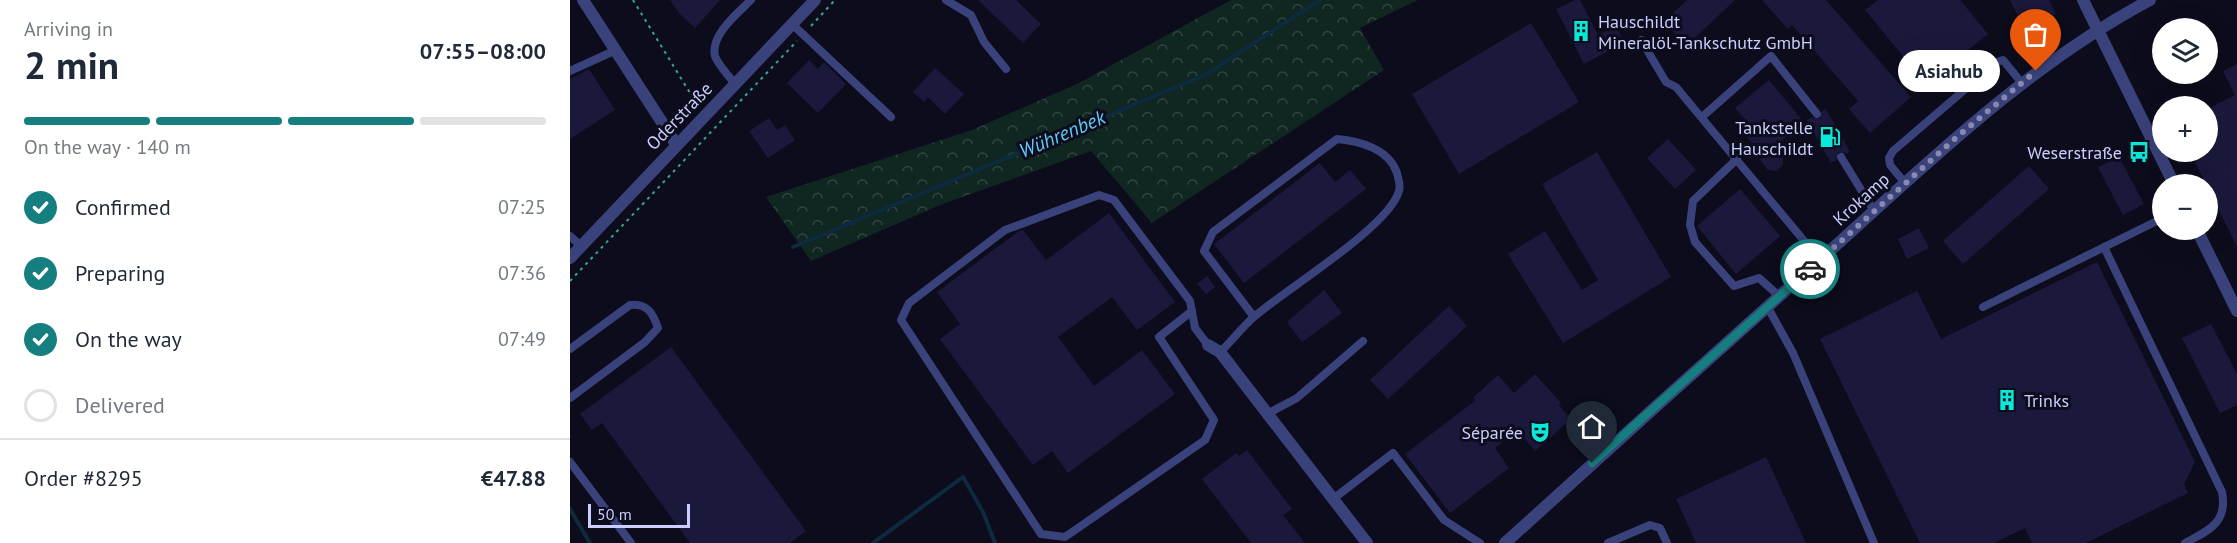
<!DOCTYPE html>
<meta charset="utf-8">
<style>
:root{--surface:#fff;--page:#f2f2f3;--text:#1f2937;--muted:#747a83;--line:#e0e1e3;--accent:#157f7f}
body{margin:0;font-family:"PT Sans",sans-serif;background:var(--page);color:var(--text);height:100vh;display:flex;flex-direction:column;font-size:22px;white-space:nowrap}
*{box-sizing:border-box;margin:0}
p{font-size:20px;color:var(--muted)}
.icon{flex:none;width:33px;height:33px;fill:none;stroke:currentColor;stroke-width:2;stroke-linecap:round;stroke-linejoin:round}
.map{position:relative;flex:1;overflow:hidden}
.sheet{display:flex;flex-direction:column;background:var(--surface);width:570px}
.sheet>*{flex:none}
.tools{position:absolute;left:1582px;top:18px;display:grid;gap:12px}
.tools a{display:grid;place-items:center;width:66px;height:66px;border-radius:50%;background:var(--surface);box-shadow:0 6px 24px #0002;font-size:30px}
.scale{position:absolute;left:18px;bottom:15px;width:102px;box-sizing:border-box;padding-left:6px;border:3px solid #cacdfd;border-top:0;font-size:16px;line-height:21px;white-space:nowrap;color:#cacdfd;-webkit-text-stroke:4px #0c0c1c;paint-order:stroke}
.pin{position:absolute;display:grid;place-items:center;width:51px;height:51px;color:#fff;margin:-62px -26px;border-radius:50% 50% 50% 0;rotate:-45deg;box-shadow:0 0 6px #0007}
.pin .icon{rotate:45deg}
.courier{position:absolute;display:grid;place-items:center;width:60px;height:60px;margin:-30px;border:4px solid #157f7f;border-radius:50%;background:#fff;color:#222;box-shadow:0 2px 8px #0007}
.bubble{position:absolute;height:42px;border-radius:21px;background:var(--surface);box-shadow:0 6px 24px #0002;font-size:20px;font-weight:700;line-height:42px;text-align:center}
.summary em{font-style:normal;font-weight:700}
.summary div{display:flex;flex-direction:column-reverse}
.summary{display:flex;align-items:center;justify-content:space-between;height:102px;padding:0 24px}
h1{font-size:39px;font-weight:700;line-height:45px}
.bar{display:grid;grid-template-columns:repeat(4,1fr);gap:9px 6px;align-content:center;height:72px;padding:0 24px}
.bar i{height:8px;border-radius:4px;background:var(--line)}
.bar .active{background:var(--accent)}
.bar p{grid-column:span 4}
.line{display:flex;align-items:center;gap:15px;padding:0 24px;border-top:2px solid var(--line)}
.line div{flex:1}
ol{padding:0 24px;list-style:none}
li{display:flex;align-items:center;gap:18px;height:66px}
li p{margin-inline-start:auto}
li .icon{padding:6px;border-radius:50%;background:var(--accent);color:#fff;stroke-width:4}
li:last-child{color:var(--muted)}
li i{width:33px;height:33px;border:3px solid var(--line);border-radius:50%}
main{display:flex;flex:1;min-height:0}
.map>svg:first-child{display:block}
.forest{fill:url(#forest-crowns)}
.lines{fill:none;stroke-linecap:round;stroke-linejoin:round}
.stream{stroke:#0d2a3f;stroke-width:4}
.building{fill:#1a193c}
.path{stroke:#31a98d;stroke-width:2;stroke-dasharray:3 4.5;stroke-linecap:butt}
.service{stroke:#39427a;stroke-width:8}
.minor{stroke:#39427a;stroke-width:12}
.tertiary{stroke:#39427a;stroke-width:12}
.done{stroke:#8889ae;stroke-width:6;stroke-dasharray:0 10.8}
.route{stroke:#157f7f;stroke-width:8}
.labels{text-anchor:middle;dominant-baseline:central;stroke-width:6;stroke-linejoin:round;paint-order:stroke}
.poi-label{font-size:18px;fill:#cacdfd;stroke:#0c0c1c;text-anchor:end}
.street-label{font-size:18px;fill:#cacdfd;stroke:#0c0c1c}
.water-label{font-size:20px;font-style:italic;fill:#5cccf8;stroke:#0c0c1c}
</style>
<main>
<section class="sheet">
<div class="summary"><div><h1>2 min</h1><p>Arriving in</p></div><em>07:55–08:00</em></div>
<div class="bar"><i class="active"></i><i class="active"></i><i class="active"></i><i></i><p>On the way · 140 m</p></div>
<ol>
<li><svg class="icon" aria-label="check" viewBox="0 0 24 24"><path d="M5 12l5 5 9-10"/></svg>Confirmed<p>07:25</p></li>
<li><svg class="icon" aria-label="check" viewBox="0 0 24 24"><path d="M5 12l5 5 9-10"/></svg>Preparing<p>07:36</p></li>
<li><svg class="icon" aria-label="check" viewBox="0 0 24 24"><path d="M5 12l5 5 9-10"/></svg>On the way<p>07:49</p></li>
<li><i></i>Delivered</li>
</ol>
<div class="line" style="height:78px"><div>Order #8295</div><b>€47.88</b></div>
</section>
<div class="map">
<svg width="1667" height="543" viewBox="0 0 1667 543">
<defs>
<pattern id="forest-crowns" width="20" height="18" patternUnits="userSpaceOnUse" patternTransform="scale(1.5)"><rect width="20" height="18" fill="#102621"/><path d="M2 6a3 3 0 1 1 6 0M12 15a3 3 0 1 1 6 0" fill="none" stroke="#314442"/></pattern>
</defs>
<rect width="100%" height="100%" fill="#0c0c1c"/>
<polygon class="forest" points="661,0 848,0 790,28 814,70 582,223 521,151 370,205 241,261 196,197 402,130 507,84"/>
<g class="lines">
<g class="stream">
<polyline points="223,247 635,75 750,0"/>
<polyline points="0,509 20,543"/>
<polyline points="303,543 393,477 413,512 425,543"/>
</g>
</g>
<g class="building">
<polygon points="100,0 150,0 125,28 109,13"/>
<polygon points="408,0 446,0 471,24 453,43"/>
<polygon points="1005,0 1010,0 1028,35 1046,26 1054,43 1014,64 986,9"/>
<polygon points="1117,0 1165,0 1116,46 1094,22"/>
<polygon points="1192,0 1256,0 1341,97 1300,133 1279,109 1288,101 1222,25 1218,29"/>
<polygon points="1308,0 1390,0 1418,34 1356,84 1295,10"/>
<polygon points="1440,0 1479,0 1486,14 1455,30"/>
<polygon points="961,23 1009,102 889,174 842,94"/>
<polygon points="239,60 248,69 254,62 276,84 248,113 217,83"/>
<polygon points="1667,64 1667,247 1620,152 1638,152 1638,109 1665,95 1653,71"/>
<polygon points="365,68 394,94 375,114 358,97 354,102 343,92"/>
<polygon points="19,69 45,110 0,139 0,79"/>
<polygon points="1199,80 1234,122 1213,139 1213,165 1206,171 1198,170 1190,160 1192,154 1174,134 1182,127 1165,108"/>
<polygon points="1256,109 1280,152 1276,154 1268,152 1266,160 1261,163 1237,120 1242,117 1250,119 1252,111"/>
<polygon points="199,118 207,130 215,125 225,140 198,158 179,131"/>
<polygon points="1098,139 1126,170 1105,189 1077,158"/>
<polygon points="1027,152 1101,277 993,343 938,254 975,231 1012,290 1028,280 972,184"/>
<polygon points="1549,157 1574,204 1553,215 1528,167"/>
<polygon points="750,163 765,182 780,170 796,189 674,283 644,244"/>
<polygon points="1459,166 1479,189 1393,264 1373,241"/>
<polygon points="1170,189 1210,236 1166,274 1127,226"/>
<polygon points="539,213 605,302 567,330 542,297 488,337 524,386 572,350 605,394 498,473 482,451 463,465 370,339 390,324 367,292 449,231 453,230 476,260"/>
<polygon points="1349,228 1359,248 1337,259 1328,239"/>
<polygon points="1527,262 1625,462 1614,484 1618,493 1516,543 1462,543 1455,528 1424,543 1350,543 1250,339 1347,291 1371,339"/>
<polygon points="637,276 645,287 636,294 627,284"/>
<polygon points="754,290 772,313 732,342 717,322"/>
<polygon points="879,306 897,326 818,399 800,380"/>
<polygon points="1641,324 1667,374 1667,405 1650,413 1612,338"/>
<polygon points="101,347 236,531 220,543 120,543 32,423 22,430 10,414"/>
<polygon points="965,374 991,403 989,405 1001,419 965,451 948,431 925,448 939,468 880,513 835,454 906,400 903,398 928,375 944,393"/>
<polygon points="677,450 722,509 713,515 735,543 681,543 632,479 666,453 669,456"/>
<polygon points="1196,457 1236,543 1126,543 1106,499"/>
</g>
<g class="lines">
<g class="path">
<polyline points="63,0 128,106"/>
<polyline points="241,26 265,0"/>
<polyline points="0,281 227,41"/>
</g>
<g class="service">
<polyline points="376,0 401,15 414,42 436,69"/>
<polyline points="222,24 321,117"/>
<polyline points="1071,40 1096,82 1106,87 1250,260"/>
<polyline points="0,71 46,50"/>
<path d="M 165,84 C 159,76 148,65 145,56 C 140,35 168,13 181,0"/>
<polyline points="1132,117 1201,56 1247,114"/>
<polyline points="1271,157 1304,211"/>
<polyline points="1167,159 1123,201 1120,225 1125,242 1164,286 1189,278 1209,296"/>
<polyline points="1335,183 1320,165 1319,158 1323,151 1427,62 1433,60 1451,82"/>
<polyline points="0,236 11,246"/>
<path d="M 1534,247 L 1652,492 C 1658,523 1638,531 1615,543"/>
<polyline points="1197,306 1223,353 1304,543"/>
<polyline points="1413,307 1593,218"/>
<polyline points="622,311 589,337 644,420 635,440 495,537 471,534 331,320 339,303 435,230 529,195 544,200 620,301 625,328 638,345"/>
<path d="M 0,349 L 60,305 C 77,303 83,313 88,328 L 75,342 L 0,398"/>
<path d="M 650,352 C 662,341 672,327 685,316 C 716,289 819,227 829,191 C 831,185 828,178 827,173 C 819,149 790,141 767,139 L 643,232 L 634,251 L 684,317"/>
<polyline points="697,414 727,398 793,341"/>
<polyline points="0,462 61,543"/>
<polyline points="763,499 823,453 874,520 910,543"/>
<polyline points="1038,543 1080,525 1090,528 1097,543"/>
</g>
<g class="minor">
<polyline points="13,0 106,144"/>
<polyline points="0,258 245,0"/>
<polyline points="638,345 650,352 797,543"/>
<path d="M 935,543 C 1044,444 1153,346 1263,248 C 1363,158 1460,64 1580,0"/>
</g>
<g class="tertiary">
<polyline points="1513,0 1604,184"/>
<polyline points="1627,230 1667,311"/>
</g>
</g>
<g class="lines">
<polyline class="done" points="1240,269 1387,137 1466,71"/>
<polyline class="route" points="1022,463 1240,269"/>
</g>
<defs>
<symbol id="building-bare" viewBox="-9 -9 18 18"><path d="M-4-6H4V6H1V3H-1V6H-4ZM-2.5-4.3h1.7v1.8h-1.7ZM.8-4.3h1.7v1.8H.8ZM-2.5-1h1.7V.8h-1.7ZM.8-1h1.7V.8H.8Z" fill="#09e9d8" stroke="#0c0c1c" stroke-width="2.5" paint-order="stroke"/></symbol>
<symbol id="fuel-bare" viewBox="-9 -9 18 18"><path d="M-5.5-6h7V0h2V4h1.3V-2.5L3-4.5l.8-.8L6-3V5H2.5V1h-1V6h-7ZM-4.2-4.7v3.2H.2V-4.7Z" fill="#09e9d8" stroke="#0c0c1c" stroke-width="2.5" paint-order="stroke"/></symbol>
<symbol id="bus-bare" viewBox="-9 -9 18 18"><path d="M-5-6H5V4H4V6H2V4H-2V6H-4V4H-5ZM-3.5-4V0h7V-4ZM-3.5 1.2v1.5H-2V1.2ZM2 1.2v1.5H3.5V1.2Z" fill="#09e9d8" stroke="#0c0c1c" stroke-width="2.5" paint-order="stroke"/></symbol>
<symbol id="theatre-bare" viewBox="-9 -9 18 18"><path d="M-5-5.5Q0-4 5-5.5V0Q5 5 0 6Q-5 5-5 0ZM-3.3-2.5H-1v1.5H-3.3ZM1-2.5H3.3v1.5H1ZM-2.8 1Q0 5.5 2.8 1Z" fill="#09e9d8" stroke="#0c0c1c" stroke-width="2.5" paint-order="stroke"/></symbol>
</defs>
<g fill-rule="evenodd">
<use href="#building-bare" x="996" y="16" width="30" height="30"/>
<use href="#fuel-bare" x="1245" y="122" width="30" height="30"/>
<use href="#bus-bare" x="1554" y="137" width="30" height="30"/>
<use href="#building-bare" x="1422" y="385" width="30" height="30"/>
<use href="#theatre-bare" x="955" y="417" width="30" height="30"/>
</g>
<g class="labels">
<g class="poi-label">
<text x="1028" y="21" text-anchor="start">Hauschildt<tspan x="1028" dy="21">Mineralöl-Tankschutz GmbH</tspan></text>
<text x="1243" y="127">Tankstelle<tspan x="1243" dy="21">Hauschildt</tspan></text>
<text x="1552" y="152">Weserstraße</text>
<text x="1454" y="400" text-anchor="start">Trinks</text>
<text x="953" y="432">Séparée</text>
</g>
<g class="street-label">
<text transform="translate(109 116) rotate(-46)">Oderstraße</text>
<text transform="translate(1291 199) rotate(-42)">Krokamp</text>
</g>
<g class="water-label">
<text transform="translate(492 134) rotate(-23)">Wührenbek</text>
</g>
</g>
</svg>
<div class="tools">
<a><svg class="icon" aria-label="layers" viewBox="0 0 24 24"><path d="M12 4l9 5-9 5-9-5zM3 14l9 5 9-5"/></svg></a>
<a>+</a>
<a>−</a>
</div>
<div class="scale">50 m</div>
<div class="pin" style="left:1466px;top:71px;background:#ea580c"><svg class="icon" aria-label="bag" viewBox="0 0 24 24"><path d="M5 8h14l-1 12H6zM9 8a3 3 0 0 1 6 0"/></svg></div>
<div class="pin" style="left:1022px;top:463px;background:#1f2937"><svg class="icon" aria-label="home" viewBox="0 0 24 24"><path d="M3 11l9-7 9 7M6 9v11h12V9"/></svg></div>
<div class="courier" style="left:1240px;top:269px"><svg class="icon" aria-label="car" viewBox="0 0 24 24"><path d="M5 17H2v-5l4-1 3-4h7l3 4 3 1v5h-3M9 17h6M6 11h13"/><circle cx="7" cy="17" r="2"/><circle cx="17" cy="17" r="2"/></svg></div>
<div class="bubble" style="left:1328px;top:50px;width:102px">Asiahub</div>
</div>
</main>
